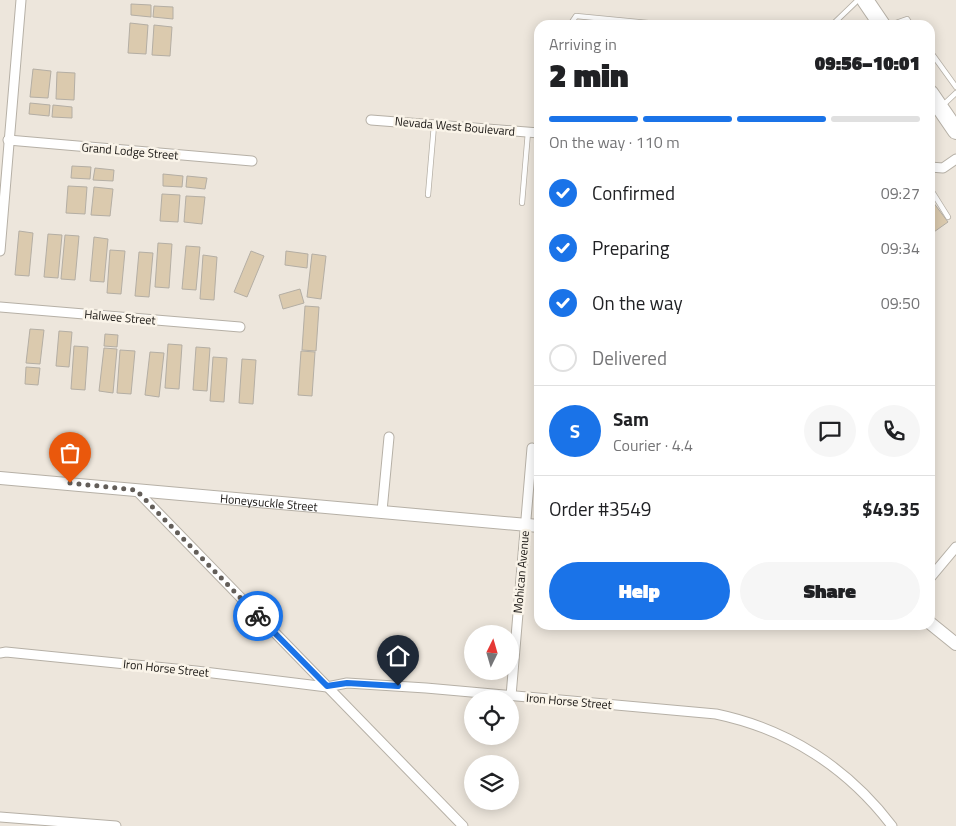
<!DOCTYPE html>
<meta charset="utf-8">
<style>
:root{--surface:#fff;--page:#f6f6f6;--text:#202124;--muted:#757577;--line:#e0e0e0;--accent:#1a73e8}
body{margin:0;font-family:"Titillium Web",sans-serif;background:var(--page);color:var(--text);height:100vh;display:flex;flex-direction:column;font-size:19px;white-space:nowrap}
*{box-sizing:border-box;margin:0}
p{font-size:16px;color:var(--muted)}
.icon{flex:none;width:28px;height:28px;fill:none;stroke:currentColor;stroke-width:2;stroke-linecap:round;stroke-linejoin:round}
.map{position:relative;flex:1;overflow:hidden}
.sheet{position:absolute;left:534px;top:20px;width:401px;height:610px;display:flex;flex-direction:column;background:var(--surface);border-radius:15px;box-shadow:0 2px 12px #0003}
.sheet>*{flex:none}
.needle{width:32px;rotate:5deg}
.buttons{position:absolute;left:464px;top:625px;display:grid;gap:10px}
.buttons a{display:grid;place-items:center;width:55px;height:55px;border-radius:50%;background:var(--surface);box-shadow:0 2px 12px #0003;font-size:25px}
.pin{position:absolute;display:grid;place-items:center;width:42px;height:42px;color:#fff;margin:-51px -21px;border-radius:50% 50% 50% 0;rotate:-45deg;box-shadow:0 0 5px #0007}
.pin .icon{rotate:45deg}
.courier{position:absolute;display:grid;place-items:center;width:50px;height:50px;margin:-25px;border:4px solid #1a73e8;border-radius:50%;background:#fff;color:#222;box-shadow:0 1px 6px #0007}
.head em{font-style:normal;font-weight:800}
.head div{display:flex;flex-direction:column-reverse}
.head{display:flex;align-items:center;justify-content:space-between;height:85px;padding:0 15px}
h1{font-size:32px;font-weight:800;line-height:38px}
.bar{display:grid;grid-template-columns:repeat(4,1fr);gap:8px 5px;align-content:center;height:60px;padding:0 15px}
.bar i{height:6px;border-radius:4px;background:var(--line)}
.bar .current{background:var(--accent)}
.bar p{grid-column:span 4}
.line{display:flex;align-items:center;gap:12px;padding:0 15px;border-top:1px solid var(--line)}
.line div{flex:1}
.round{display:grid;place-items:center;flex:none;width:52px;height:52px;border-radius:26px;background:var(--page)}
ol{padding:0 15px;list-style:none}
li{display:flex;align-items:center;gap:15px;height:55px}
li p{margin-inline-start:auto}
li .icon{padding:5px;border-radius:50%;background:var(--accent);color:#fff;stroke-width:4}
li:last-child{color:var(--muted)}
li i{width:28px;height:28px;border:2px solid var(--line);border-radius:50%}
.cta{display:flex;gap:10px;margin-top:auto;padding:10px 15px}
.cta a{flex:1;height:58px;border-radius:30px;background:var(--accent);color:#fff;font-size:20px;font-weight:800;line-height:58px;text-align:center}
.cta a+a{background:var(--page);color:var(--text)}
.map>svg:first-child{display:block}
.building{fill:#dbcaae;stroke:#b4aea4}
.lines{fill:none;stroke-linecap:round;stroke-linejoin:round}
.lane-casing{stroke:#b6b0a6;stroke-width:6}
.street-casing{stroke:#b6b0a6;stroke-width:11}
.secondary-casing{stroke:#b6b0a6;stroke-width:14}
.highway-casing{stroke:#b6b0a6;stroke-width:18}
.lane{stroke:#fff;stroke-width:4.5}
.street{stroke:#fff;stroke-width:9}
.secondary{stroke:#fff;stroke-width:12}
.highway{stroke:#fff;stroke-width:16}
.done{stroke:#635e59;stroke-width:5;stroke-dasharray:0 9}
.route{stroke:#1a73e8;stroke-width:6}
.labels{text-anchor:middle;dominant-baseline:central;stroke-width:5;stroke-linejoin:round;paint-order:stroke}
.street-label{font-size:12px;fill:#181512;stroke:#faf4e9}
</style>
<div class="map">
<svg width="956" height="826" viewBox="0 0 956 826">
<rect width="100%" height="100%" fill="#ede6dc"/>
<g class="building">
<polygon points="131,4 151,5 151,17 131,15"/>
<polygon points="154,6 173,7 173,19 153,17"/>
<polygon points="130,23 148,25 146,54 128,53"/>
<polygon points="154,25 172,27 170,56 152,55"/>
<polygon points="33,69 51,71 48,98 30,97"/>
<polygon points="57,72 75,73 74,100 56,99"/>
<polygon points="30,103 50,105 49,116 29,114"/>
<polygon points="53,105 72,107 72,118 52,117"/>
<polygon points="72,166 91,167 90,179 71,178"/>
<polygon points="95,168 114,170 113,181 93,180"/>
<polygon points="163,174 183,176 182,187 163,186"/>
<polygon points="187,176 207,178 205,189 186,187"/>
<polygon points="68,186 87,187 85,214 66,213"/>
<polygon points="94,187 113,189 110,216 91,215"/>
<polygon points="162,194 180,195 178,222 160,221"/>
<polygon points="186,196 205,197 202,224 184,222"/>
<polygon points="930,198 948,222 931,234 930,233"/>
<polygon points="19,231 33,233 29,276 15,275"/>
<polygon points="48,234 62,235 58,278 44,277"/>
<polygon points="65,235 79,236 75,280 61,279"/>
<polygon points="94,237 108,239 104,282 90,281"/>
<polygon points="158,243 172,244 169,288 155,287"/>
<polygon points="186,246 200,247 196,290 182,289"/>
<polygon points="110,250 125,251 121,294 107,293"/>
<polygon points="251,251 264,256 247,297 234,292"/>
<polygon points="286,251 308,254 307,268 285,265"/>
<polygon points="139,252 153,253 149,297 135,296"/>
<polygon points="312,254 326,256 321,299 307,297"/>
<polygon points="203,255 217,257 214,300 200,299"/>
<polygon points="300,289 304,303 283,309 279,295"/>
<polygon points="305,306 319,307 316,351 302,350"/>
<polygon points="30,329 44,330 40,364 26,363"/>
<polygon points="59,331 72,332 69,367 56,366"/>
<polygon points="105,334 118,335 117,347 104,346"/>
<polygon points="168,344 182,345 179,389 165,388"/>
<polygon points="74,346 88,347 85,390 71,389"/>
<polygon points="196,347 210,348 207,391 193,390"/>
<polygon points="104,348 117,349 113,393 99,391"/>
<polygon points="120,350 135,351 131,394 117,393"/>
<polygon points="301,351 315,352 312,396 298,395"/>
<polygon points="150,352 164,353 159,397 145,395"/>
<polygon points="213,357 227,358 224,402 210,401"/>
<polygon points="242,359 256,360 253,404 239,403"/>
<polygon points="26,367 40,368 38,385 25,384"/>
</g>
<g class="lines">
<defs>
<g id="lane">
<polyline points="570,25 576,16 669,25"/>
<polyline points="832,25 858,0"/>
<polyline points="890,25 907,19 911,25"/>
<polyline points="930,51 956,87"/>
<polyline points="942,106 956,93"/>
<polyline points="930,192 933,193 948,217"/>
<polyline points="428,195 434,125"/>
<polyline points="522,203 528,132"/>
</g>
<g id="street">
<polyline points="371,120 539,133"/>
<polyline points="8,140 252,161"/>
<polyline points="930,167 943,168 956,159"/>
<polyline points="0,251 21,0"/>
<polyline points="0,307 240,327"/>
<polyline points="136,490 463,826"/>
<polyline points="382,511 389,437"/>
<polyline points="930,578 956,547"/>
<path d="M 0,653 L 6,652 L 196,671 L 327,687 L 347,683 L 426,688 L 716,714 C 788,729 848,768 892,826"/>
<polyline points="511,696 532,448"/>
<polyline points="0,817 116,826"/>
</g>
<g id="secondary">
<path id="s1" d="M 0,478 L 539,526"/>
<polyline points="930,623 956,644"/>
</g>
<g id="highway">
<polyline points="865,0 882,25"/>
<polyline points="930,93 956,131"/>
</g>
</defs>
<use href="#lane" class="lane-casing"/>
<use href="#street" class="street-casing"/>
<use href="#secondary" class="secondary-casing"/>
<use href="#highway" class="highway-casing"/>
<use href="#lane" class="lane"/>
<use href="#street" class="street"/>
<use href="#secondary" class="secondary"/>
<use href="#highway" class="highway"/>
</g>
<g class="lines">
<polyline class="done" points="70,483 136,490 258,616"/>
<polyline class="route" points="258,616 327,686 347,683 398,686"/>
</g>
<g class="labels">
<g class="street-label">
<text transform="translate(455 126) rotate(5)">Nevada West Boulevard</text>
<text transform="translate(130 151) rotate(5)">Grand Lodge Street</text>
<text transform="translate(120 317) rotate(5)">Halwee Street</text>
<text stroke="none"><textPath href="#s1" startOffset="270">Honeysuckle Street</textPath></text>
<text transform="translate(521 572) rotate(-85)">Mohican Avenue</text>
<text transform="translate(166 668) rotate(6)">Iron Horse Street</text>
<text transform="translate(569 701) rotate(5)">Iron Horse Street</text>
</g>
</g>
</svg>
<div class="buttons">
<a><svg class="needle" viewBox="-14 -14 28 28"><path d="M0-13l5 13h-10z" fill="#e53935"/><path d="M0 13l5-13h-10z" fill="#757577"/></svg></a>
<a><svg class="icon" aria-label="locate" viewBox="0 0 24 24"><circle cx="12" cy="12" r="6"/><path d="M12 2v4M12 18v4M2 12h4M18 12h4"/></svg></a>
<a><svg class="icon" aria-label="layers" viewBox="0 0 24 24"><path d="M12 4l9 5-9 5-9-5zM3 14l9 5 9-5"/></svg></a>
</div>
<div class="pin" style="left:70px;top:483px;background:#ea580c"><svg class="icon" aria-label="bag" viewBox="0 0 24 24"><path d="M5 8h14l-1 12H6zM9 8a3 3 0 0 1 6 0"/></svg></div>
<div class="pin" style="left:398px;top:686px;background:#1f2937"><svg class="icon" aria-label="home" viewBox="0 0 24 24"><path d="M3 11l9-7 9 7M6 9v11h12V9"/></svg></div>
<div class="courier" style="left:258px;top:616px"><svg class="icon" aria-label="bike" viewBox="0 0 24 24"><circle cx="6" cy="16" r="4"/><circle cx="18" cy="16" r="4"/><path d="M6 16l4-8h5l3 8M10 8l3 8H6M13 5h3"/></svg></div>
<section class="sheet">
<div class="head"><div><h1>2 min</h1><p>Arriving in</p></div><em>09:56–10:01</em></div>
<div class="bar"><i class="current"></i><i class="current"></i><i class="current"></i><i></i><p>On the way · 110 m</p></div>
<ol>
<li><svg class="icon" aria-label="check" viewBox="0 0 24 24"><path d="M5 12l5 5 9-10"/></svg>Confirmed<p>09:27</p></li>
<li><svg class="icon" aria-label="check" viewBox="0 0 24 24"><path d="M5 12l5 5 9-10"/></svg>Preparing<p>09:34</p></li>
<li><svg class="icon" aria-label="check" viewBox="0 0 24 24"><path d="M5 12l5 5 9-10"/></svg>On the way<p>09:50</p></li>
<li><i></i>Delivered</li>
</ol>
<div class="line" style="height:90px"><b class="round" style="background:var(--accent);color:#fff">S</b><div><b>Sam</b><p>Courier · 4.4</p></div><a class="round"><svg class="icon" aria-label="chat" viewBox="0 0 24 24"><path d="M4 5h16v11H9l-5 4z"/></svg></a><a class="round"><svg class="icon" aria-label="phone" viewBox="0 0 24 24"><path d="M5 4h4l2 5-3 2q2 4 5 5l2-3 5 2v4C11 20 4 13 5 4z"/></svg></a></div>
<div class="line" style="height:65px"><div>Order #3549</div><b>$49.35</b></div>
<div class="cta"><a>Help</a><a>Share</a></div>
</section>
</div>
